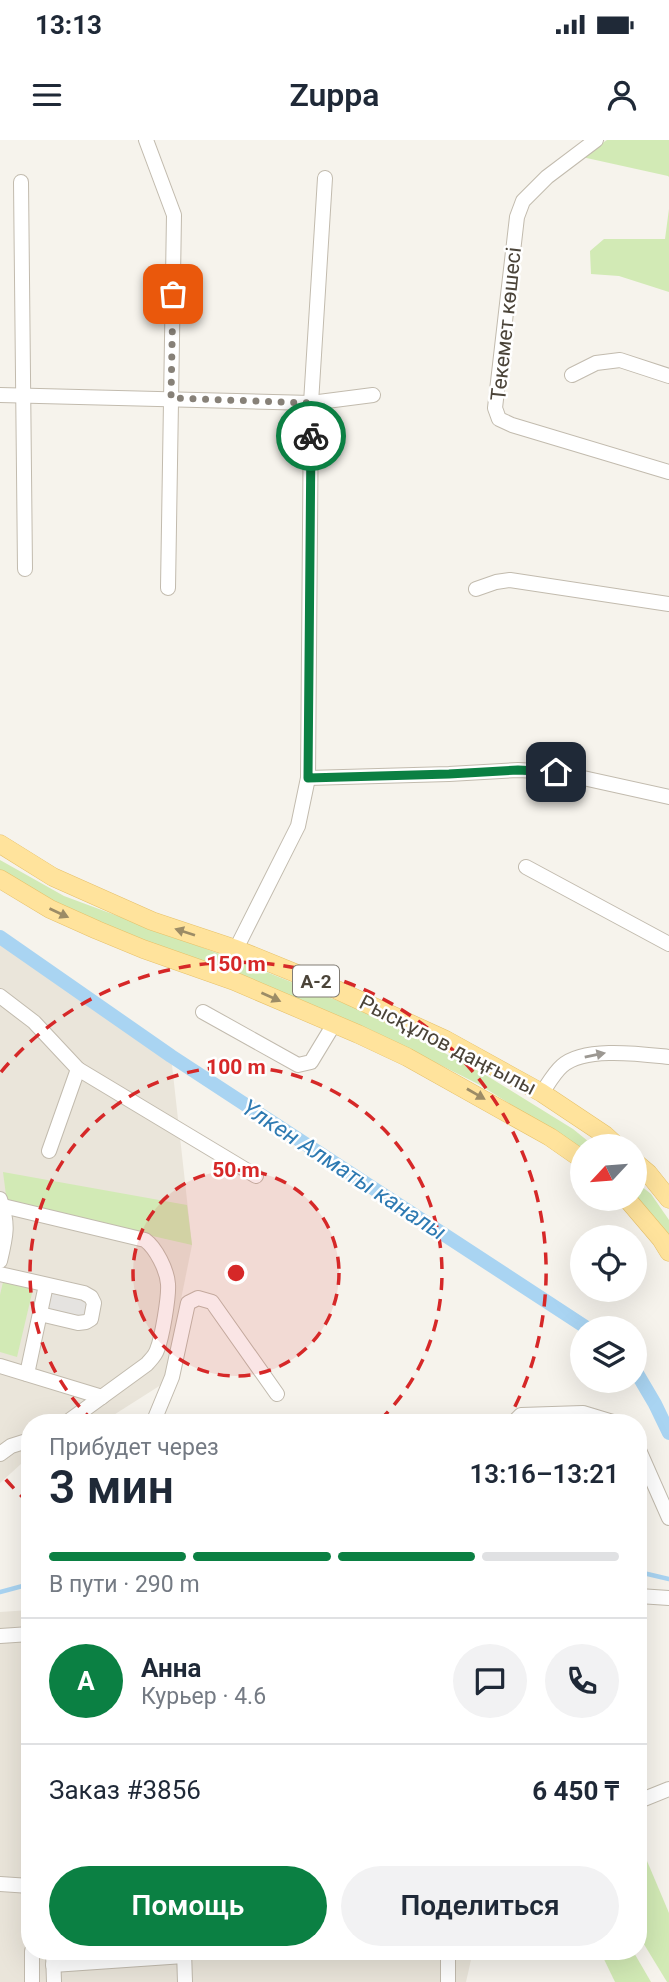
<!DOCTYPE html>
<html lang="ru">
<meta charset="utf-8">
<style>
:root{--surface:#fff;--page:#f2f2f3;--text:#1f2937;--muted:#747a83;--line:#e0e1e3;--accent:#0b8043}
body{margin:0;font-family:Roboto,sans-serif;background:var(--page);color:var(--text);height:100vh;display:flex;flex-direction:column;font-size:26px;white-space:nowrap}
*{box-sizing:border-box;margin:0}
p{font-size:23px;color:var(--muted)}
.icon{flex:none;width:38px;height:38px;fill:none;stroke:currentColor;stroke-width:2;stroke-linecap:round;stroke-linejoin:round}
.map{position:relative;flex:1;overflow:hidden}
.details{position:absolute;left:21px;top:1274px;width:626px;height:546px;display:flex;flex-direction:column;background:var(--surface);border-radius:28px;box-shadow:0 7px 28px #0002}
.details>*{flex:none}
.needle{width:46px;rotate:244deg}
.buttons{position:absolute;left:570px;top:994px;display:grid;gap:14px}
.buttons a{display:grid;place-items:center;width:77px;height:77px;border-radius:50%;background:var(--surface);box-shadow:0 7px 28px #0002;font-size:35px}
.pin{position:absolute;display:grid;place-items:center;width:60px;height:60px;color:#fff;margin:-30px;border-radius:14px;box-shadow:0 4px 10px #0006}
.courier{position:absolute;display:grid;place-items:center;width:70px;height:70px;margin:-35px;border:5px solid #0b8043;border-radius:50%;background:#fff;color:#222;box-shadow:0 2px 9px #0007}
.summary em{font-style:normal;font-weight:600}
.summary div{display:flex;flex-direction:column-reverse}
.summary{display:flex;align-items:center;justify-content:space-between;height:119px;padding:0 28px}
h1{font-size:46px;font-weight:600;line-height:52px}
.bar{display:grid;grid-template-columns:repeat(4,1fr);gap:10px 7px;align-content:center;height:84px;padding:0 28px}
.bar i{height:9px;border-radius:5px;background:var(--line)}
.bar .active{background:var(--accent)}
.bar p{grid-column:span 4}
.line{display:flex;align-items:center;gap:18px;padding:0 28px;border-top:2px solid var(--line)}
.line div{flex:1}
.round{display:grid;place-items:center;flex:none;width:74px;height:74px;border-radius:37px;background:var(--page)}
.action{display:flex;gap:14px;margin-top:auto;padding:14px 28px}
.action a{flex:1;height:80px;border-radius:42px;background:var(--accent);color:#fff;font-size:28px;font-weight:600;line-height:80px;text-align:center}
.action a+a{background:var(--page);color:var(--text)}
.status{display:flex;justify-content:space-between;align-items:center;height:49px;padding:0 35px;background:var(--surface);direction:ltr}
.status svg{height:19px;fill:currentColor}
header{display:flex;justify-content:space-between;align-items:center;height:91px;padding:0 28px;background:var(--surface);font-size:32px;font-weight:600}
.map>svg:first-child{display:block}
.residential{fill:#eae5da}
.green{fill:#d2eab5}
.parking{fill:#e5e3e0}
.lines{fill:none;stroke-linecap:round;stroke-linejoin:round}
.stream{stroke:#a9d4f2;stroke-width:4.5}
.canal{stroke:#a9d4f2;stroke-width:14}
.minor-casing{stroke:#c2bbae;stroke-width:16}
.major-casing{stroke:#e6c16a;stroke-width:19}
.minor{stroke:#fff;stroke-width:14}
.major{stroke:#ffe39c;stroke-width:18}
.oneway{fill:#9c8c66}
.oneway2{fill:#9c9892}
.done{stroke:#878178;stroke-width:7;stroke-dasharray:0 12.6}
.route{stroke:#0b8043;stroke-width:9}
.ring{fill:none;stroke:#d62828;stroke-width:3.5;stroke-dasharray:12 9}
.labels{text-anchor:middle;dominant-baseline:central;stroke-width:5;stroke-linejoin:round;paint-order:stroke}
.shield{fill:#fff;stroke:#817c74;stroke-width:2}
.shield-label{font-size:19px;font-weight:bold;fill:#4b4439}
.street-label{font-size:21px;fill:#4b4439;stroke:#fff}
.water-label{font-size:23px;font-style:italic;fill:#2e7ab2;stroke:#fff}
.centre{fill:#d62828;stroke:#fff;stroke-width:3.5}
.ring-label{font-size:21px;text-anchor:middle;font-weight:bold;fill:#d62828;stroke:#fff;stroke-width:5;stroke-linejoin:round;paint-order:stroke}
</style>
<div class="status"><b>13:13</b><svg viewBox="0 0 49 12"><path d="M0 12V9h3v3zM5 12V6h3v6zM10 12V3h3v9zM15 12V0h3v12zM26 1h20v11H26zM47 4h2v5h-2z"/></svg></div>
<header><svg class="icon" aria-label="menu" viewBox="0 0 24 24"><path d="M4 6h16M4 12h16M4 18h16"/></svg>Zuppa<svg class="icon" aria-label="person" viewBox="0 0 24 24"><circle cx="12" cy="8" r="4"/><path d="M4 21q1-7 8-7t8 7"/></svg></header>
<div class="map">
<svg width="669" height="1842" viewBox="0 0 669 1842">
<rect width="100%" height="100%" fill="#f6f3ec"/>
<g class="residential">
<polygon points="0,797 171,916 192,1105 164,1243 101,1283 30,1283 30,1321 22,1323 0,1343"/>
<polygon points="30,1470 30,1811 473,1811 466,1842 0,1842 0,1472"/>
</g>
<g class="green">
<polygon points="607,0 669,0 669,37 668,36 582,17"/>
<polygon points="669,69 669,152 619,136 591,134 590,111 604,99 665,99"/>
<polygon points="0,720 64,756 244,823 373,875 484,934 573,989 594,1006 583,1006 583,1013 569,1001 480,945 369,889 60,767 0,731"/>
<polygon points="3,1032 187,1065 192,1105 7,1063"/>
<polygon points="635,1041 651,1054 669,1080 669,1102 635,1058"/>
<polygon points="3,1142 33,1149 17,1217 0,1212 0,1155"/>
<polygon points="639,1702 669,1773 669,1842 667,1842 639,1796"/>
<polygon points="600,1811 633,1811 651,1842 615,1842"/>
</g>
<polygon class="parking" points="46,1145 84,1153 91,1179 40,1174"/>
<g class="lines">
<g class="stream">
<polyline points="639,1432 669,1439"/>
<polyline points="0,1452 30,1444"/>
</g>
<g class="canal">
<polyline points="0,797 171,916 587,1188"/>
<polyline points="635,1230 655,1264 669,1293"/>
</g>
<defs>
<g id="minor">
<polyline points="146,0 174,75 168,448"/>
<polyline points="596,0 547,37 523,61 517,77 495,268 499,279 512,285 669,332"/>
<polyline points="21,42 25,429"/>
<polyline points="572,235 596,223 620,220 669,236"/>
<polyline points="0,255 311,263 373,255"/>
<polyline points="476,449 496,442 510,440 669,464"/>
<polyline points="308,638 449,634 518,630 556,632 669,657"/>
<polyline points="526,727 669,804"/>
<polyline points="236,809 298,686 308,638 311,263 325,38"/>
<polyline points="0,856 34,882 78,929 49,1011"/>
<polyline points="203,872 298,925 311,922 334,884"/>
<polyline points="78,929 256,1036"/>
<path d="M 542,953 C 548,944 554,933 562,926 C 584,906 641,914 669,917"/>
<path d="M 3,1066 L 145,1100 C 156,1108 167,1130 168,1144 C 169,1157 162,1198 157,1210 C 155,1216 151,1219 147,1224 L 66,1283"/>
<path d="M 0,1121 C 6,1096 9,1084 0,1059"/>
<polyline points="0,1134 84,1153 91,1157 94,1163 91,1179 86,1182 78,1183 40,1174"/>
<polyline points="0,1226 102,1257"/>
<polyline points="27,1234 46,1145"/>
<polyline points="153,1283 172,1237 188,1163 198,1158 212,1162 277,1254"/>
<polyline points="513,1283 521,1275 583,1273 616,1283"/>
<polyline points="639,1310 669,1378"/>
<polyline points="0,1314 11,1306 30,1300"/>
<polyline points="639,1456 669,1458"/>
<polyline points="0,1496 30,1494"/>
<polyline points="639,1661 669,1649"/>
<polyline points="0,1744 30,1746"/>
<polyline points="32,1811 32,1842"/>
<polyline points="53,1811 54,1842"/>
<polyline points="184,1811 185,1842"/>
<polyline points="448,1811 448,1842"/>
<polyline points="53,1825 184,1816"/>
</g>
<g id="major">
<polyline points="0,704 53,737 152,781 236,809 337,850 446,900 542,953 605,995 617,1006"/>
<polyline points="0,739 50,769 97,790 143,809 234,841 358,894 407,917 550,997 583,1020"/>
<polyline points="635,1022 648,1033 669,1059"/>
<polyline points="627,1059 661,1099 669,1112"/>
</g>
</defs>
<use href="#minor" class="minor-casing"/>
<use href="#major" class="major-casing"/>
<use href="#minor" class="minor"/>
<use href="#major" class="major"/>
</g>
<defs><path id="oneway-solid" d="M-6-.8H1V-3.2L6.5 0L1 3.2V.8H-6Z" transform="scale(1.75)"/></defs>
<g class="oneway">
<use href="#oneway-solid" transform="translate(59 773) rotate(25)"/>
<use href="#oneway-solid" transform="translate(185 792) rotate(-162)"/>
<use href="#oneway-solid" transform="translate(271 857) rotate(24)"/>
<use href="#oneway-solid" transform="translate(476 954) rotate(30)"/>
</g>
<use class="oneway2" href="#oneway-solid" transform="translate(595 915) rotate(-12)"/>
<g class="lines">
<polyline class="done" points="173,154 171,258 311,263 311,296"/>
<polyline class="route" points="311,296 308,638 449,634 518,630 556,632"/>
</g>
<circle cx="236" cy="1133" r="103" fill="#d62828" fill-opacity=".12"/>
<g class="ring">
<circle cx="236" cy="1133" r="103"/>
<path d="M94 1282A206 206 0 1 1 378 1282"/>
<path d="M29 1363A309 309 0 0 1 1 1334M1 932A309 309 0 0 1 508 1280"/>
</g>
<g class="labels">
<rect class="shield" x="293" y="825.5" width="46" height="31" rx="5"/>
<g class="shield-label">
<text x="316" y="841">A-2</text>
</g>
<g class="street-label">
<text transform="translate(506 184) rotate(-84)">Текемет көшесі</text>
<text transform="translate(448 905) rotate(27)">Рысқұлов даңғылы</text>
</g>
<g class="water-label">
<text transform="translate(344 1030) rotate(33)">Үлкен Алматы каналы</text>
</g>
</g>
<circle cx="236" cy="1133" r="10" class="centre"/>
<g class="ring-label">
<text x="236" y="831">150 m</text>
<text x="236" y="934">100 m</text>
<text x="236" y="1037">50 m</text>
</g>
</svg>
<div class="buttons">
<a><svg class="needle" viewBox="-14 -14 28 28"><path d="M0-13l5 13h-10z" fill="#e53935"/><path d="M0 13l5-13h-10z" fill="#747a83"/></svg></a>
<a><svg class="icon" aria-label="locate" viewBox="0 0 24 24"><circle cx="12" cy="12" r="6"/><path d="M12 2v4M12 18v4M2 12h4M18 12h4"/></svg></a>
<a><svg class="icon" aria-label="layers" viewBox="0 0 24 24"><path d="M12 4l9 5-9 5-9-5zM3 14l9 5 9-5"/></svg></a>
</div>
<div class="pin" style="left:173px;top:154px;background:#ea580c"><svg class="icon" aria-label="bag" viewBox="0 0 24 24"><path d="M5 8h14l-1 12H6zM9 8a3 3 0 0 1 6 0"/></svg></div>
<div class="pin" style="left:556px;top:632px;background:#1f2937"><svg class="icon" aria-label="home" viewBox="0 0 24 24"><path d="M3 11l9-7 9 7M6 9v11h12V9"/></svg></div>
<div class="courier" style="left:311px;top:296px"><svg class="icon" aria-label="bike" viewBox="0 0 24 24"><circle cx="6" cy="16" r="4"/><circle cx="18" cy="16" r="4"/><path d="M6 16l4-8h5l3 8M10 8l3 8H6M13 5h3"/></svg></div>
<section class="details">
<div class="summary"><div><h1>3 мин</h1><p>Прибудет через</p></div><em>13:16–13:21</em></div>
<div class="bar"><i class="active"></i><i class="active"></i><i class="active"></i><i></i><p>В пути · 290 m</p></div>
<div class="line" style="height:126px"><b class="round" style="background:var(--accent);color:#fff">А</b><div><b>Анна</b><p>Курьер · 4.6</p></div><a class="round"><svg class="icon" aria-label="chat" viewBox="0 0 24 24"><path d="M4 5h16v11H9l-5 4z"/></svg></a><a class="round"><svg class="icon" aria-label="phone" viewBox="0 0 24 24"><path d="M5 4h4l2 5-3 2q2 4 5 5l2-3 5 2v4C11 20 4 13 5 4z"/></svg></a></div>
<div class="line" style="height:91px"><div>Заказ #3856</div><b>6 450 ₸</b></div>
<div class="action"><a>Помощь</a><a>Поделиться</a></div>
</section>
</div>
